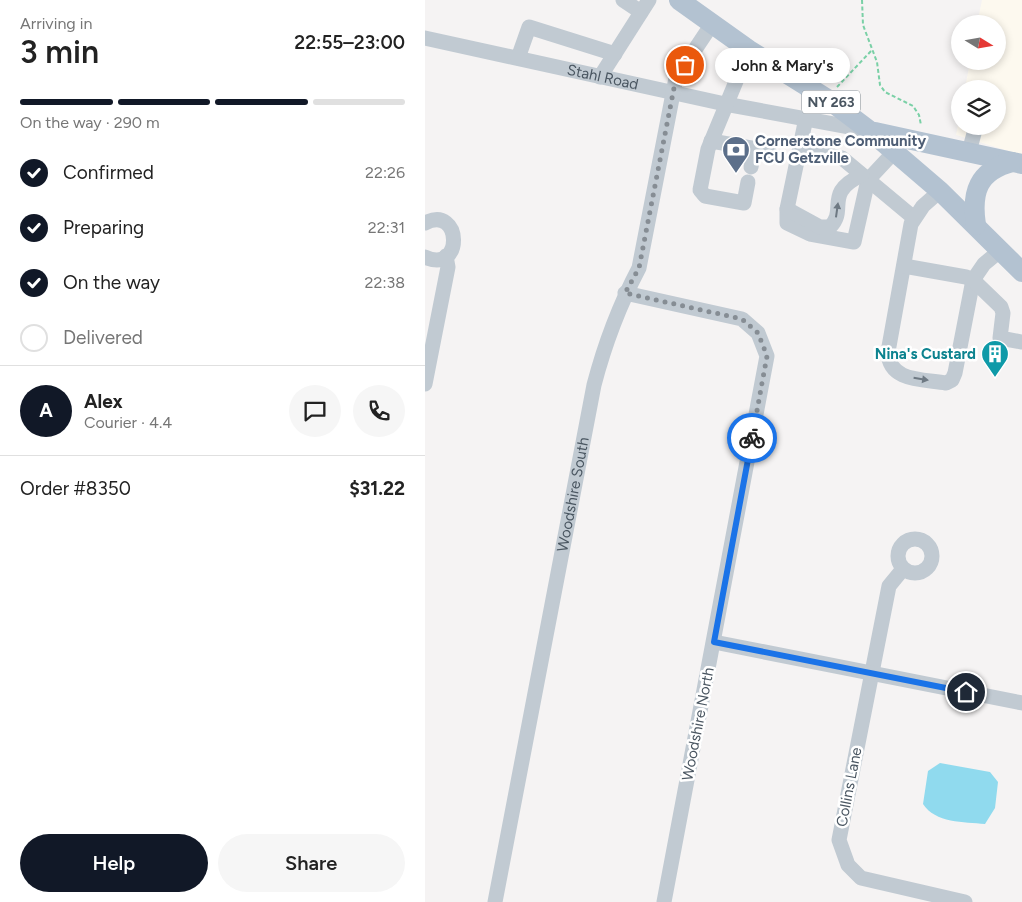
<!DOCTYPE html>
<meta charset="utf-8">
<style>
:root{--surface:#fff;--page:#f6f6f6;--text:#222;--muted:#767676;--line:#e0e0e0;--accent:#111827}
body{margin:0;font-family:Figtree,sans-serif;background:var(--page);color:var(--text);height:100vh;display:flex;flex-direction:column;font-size:19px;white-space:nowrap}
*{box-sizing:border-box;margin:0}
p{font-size:16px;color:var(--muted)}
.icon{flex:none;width:28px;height:28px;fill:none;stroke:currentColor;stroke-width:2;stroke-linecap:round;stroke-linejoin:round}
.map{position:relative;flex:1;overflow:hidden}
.side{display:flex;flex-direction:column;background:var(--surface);width:425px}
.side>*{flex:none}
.needle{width:32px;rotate:101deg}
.fabs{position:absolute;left:526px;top:15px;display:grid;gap:10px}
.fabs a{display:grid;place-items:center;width:55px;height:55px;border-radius:50%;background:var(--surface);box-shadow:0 2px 8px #0003;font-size:25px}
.pin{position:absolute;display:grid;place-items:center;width:42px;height:42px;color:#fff;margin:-21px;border:2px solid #fff;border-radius:50%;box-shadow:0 1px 5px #0007}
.courier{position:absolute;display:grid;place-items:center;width:50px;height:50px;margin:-25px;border:4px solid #1a73e8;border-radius:50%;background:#fff;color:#222;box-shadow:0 1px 6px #0007}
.bubble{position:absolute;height:35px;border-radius:18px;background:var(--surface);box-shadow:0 2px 8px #0003;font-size:16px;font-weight:600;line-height:35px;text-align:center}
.overview em{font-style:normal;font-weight:600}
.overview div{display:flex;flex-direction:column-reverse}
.overview{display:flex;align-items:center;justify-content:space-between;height:85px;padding:0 20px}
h1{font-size:32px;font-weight:600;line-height:38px}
.bar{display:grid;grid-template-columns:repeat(4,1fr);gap:8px 5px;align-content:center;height:60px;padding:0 20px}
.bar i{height:6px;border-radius:4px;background:var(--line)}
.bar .on{background:var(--accent)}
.bar p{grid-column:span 4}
.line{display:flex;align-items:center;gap:12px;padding:0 20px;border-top:1px solid var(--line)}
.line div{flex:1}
.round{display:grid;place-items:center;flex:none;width:52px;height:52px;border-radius:26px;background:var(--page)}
ol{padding:0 20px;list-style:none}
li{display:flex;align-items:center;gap:15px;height:55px}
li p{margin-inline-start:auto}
li .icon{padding:5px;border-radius:50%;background:var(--accent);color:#fff;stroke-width:4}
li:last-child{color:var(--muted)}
li i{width:28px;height:28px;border:2px solid var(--line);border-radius:50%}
.action{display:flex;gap:10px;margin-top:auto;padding:10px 20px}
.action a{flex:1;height:58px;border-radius:30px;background:var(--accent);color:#fff;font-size:20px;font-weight:600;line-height:58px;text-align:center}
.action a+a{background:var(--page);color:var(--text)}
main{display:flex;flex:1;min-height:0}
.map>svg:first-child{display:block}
.commercial{fill:#fdf9ef}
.water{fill:#90daee}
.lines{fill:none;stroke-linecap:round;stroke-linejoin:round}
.path{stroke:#7ad0a6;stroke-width:2;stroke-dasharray:4 2.5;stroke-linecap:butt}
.minor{stroke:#c1cad2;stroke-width:15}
.major{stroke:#b3c2d1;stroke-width:20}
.oneway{fill:#6e7983}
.done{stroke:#868d94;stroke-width:5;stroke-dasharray:0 9}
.route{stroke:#1a73e8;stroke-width:6}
.labels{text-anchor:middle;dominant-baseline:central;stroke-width:5;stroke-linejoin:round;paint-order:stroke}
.shield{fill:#fff;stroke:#808990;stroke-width:1}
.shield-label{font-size:14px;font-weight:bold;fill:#4a5661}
.street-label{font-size:15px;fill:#4a5661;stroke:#fff}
.service-label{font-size:15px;font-weight:bold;fill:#4e5e75;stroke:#fff;text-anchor:start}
.culture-label{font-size:15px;font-weight:bold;fill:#0d838f;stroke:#fff;text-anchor:end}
</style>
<main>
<section class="side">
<div class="overview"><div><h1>3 min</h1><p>Arriving in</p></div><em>22:55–23:00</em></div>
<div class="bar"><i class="on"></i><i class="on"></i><i class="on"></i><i></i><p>On the way · 290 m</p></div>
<ol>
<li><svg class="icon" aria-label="check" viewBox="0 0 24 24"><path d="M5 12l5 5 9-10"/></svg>Confirmed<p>22:26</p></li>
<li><svg class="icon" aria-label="check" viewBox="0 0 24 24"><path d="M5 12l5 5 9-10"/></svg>Preparing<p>22:31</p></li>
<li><svg class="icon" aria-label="check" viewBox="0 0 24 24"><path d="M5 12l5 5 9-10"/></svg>On the way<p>22:38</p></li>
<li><i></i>Delivered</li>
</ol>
<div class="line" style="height:90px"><b class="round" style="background:var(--accent);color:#fff">A</b><div><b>Alex</b><p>Courier · 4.4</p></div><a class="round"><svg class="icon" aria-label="chat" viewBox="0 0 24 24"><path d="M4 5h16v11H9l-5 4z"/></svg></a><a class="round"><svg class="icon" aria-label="phone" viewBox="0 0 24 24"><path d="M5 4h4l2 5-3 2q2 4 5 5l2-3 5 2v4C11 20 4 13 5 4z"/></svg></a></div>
<div class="line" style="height:65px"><div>Order #8350</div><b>$31.22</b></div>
<div class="action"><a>Help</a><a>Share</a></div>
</section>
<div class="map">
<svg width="597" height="902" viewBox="0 0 597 902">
<rect width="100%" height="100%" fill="#f5f3f3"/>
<polygon class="commercial" points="557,0 597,0 597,155 531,135 535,115 535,126 572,126 572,89 540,89 545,61 572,61 572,24 552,24"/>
<path class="water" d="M 515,763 L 565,772 L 573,782 L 570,808 L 560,824 C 539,822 510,823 498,804 L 503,771 Z"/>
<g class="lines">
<g class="path">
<polyline points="437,0 438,25 452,62 455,85 460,92 488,106 494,115 496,125"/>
<polyline points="412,87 447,50"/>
</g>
<g class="minor">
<polyline points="198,0 216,12"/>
<path id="s1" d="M 0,38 L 300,104 L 441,130"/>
<polyline points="93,58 104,27 190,54"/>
<polyline points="175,77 224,0"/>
<polyline points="381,118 362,209 362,223 385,234 429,242 443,180 470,151"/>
<polyline points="286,141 344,151"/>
<polyline points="376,149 417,158 489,218"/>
<polyline points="544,152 551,126"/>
<polyline points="326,167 329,149"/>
<polyline points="323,182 319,203 280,196 275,190 283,149 324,50"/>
<path d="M 515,191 L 498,206 L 486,224 L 463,352 C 464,382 498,379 521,383 L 527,380 L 530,373 L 548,280 L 559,264 L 576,250"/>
<path d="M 362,209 L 395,227 L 405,227 C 423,210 398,193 437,175"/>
<path d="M 0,223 C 37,204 39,275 0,257"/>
<polyline points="479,266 541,277 548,280 576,307 578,313 575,338 597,342"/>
<polyline points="200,293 317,319 333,333 342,356 239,902"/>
<polyline points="0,384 23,267 21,256"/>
<circle cx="490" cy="556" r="17"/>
<polyline points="478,569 464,586 414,840 423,865 436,878 540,902"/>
<polyline points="289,642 597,703"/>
<path id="s2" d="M 70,902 L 169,385 C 180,343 194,306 214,268 L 251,78 L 287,24"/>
</g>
<g class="major">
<polyline points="254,0 324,50 404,100 445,131 515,191 597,272"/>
<polyline points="450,132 597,164"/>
<path d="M 551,225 C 546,192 553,171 587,162"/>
</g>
</g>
<defs><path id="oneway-solid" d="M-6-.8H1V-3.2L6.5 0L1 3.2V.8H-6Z" transform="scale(1.25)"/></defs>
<g class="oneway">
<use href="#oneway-solid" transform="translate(412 210) rotate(-82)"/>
<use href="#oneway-solid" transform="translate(496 379) rotate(9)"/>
</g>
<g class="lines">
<polyline class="done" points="260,65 251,78 248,93 214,268 200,293 317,319 333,333 342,356 327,438"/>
<polyline class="route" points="327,438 289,642 541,692"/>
</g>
<defs>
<symbol id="bank-pin" viewBox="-11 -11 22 30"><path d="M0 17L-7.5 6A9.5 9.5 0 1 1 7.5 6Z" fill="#5c6f8a" stroke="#fff"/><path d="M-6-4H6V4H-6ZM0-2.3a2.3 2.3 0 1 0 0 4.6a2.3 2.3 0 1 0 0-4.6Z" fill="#fff"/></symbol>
<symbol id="building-pin" viewBox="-11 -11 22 30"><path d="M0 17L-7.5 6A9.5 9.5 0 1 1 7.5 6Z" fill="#0f9aa8" stroke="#fff"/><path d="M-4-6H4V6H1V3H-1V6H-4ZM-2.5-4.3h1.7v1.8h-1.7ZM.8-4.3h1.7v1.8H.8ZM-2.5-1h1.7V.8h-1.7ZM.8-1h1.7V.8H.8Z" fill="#fff"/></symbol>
</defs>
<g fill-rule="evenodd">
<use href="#bank-pin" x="295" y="134" width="32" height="43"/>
<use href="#building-pin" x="554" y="338" width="32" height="43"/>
</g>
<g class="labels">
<rect class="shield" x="377" y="90.5" width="58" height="23" rx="4"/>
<g class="shield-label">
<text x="406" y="102">NY 263</text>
</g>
<g class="street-label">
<text stroke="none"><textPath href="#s1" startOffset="182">Stahl Road</textPath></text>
<text stroke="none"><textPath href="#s2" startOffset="415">Woodshire South</textPath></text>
<text transform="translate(273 724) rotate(-79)">Woodshire North</text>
<text transform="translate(424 787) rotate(-79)">Collins Lane</text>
</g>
<g class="service-label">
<text x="330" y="141">Cornerstone Community<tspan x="330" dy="17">FCU Getzville</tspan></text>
</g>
<g class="culture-label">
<text x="551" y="354">Nina's Custard</text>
</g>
</g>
</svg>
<div class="fabs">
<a><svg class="needle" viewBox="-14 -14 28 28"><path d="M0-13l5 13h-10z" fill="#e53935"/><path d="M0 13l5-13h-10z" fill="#767676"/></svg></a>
<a><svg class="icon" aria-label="layers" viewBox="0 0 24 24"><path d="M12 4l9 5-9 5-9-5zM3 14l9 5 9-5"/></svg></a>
</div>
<div class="pin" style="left:260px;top:65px;background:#ea580c"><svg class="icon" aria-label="bag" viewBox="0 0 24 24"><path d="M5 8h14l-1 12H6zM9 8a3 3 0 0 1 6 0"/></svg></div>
<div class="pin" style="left:541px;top:692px;background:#1f2937"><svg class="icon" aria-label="home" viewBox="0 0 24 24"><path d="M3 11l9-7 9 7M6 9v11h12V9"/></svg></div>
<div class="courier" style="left:327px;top:438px"><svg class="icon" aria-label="bike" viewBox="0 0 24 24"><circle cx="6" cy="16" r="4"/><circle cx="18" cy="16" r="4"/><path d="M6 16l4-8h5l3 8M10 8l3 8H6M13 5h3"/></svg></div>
<div class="bubble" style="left:290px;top:48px;width:135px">John &amp; Mary's</div>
</div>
</main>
